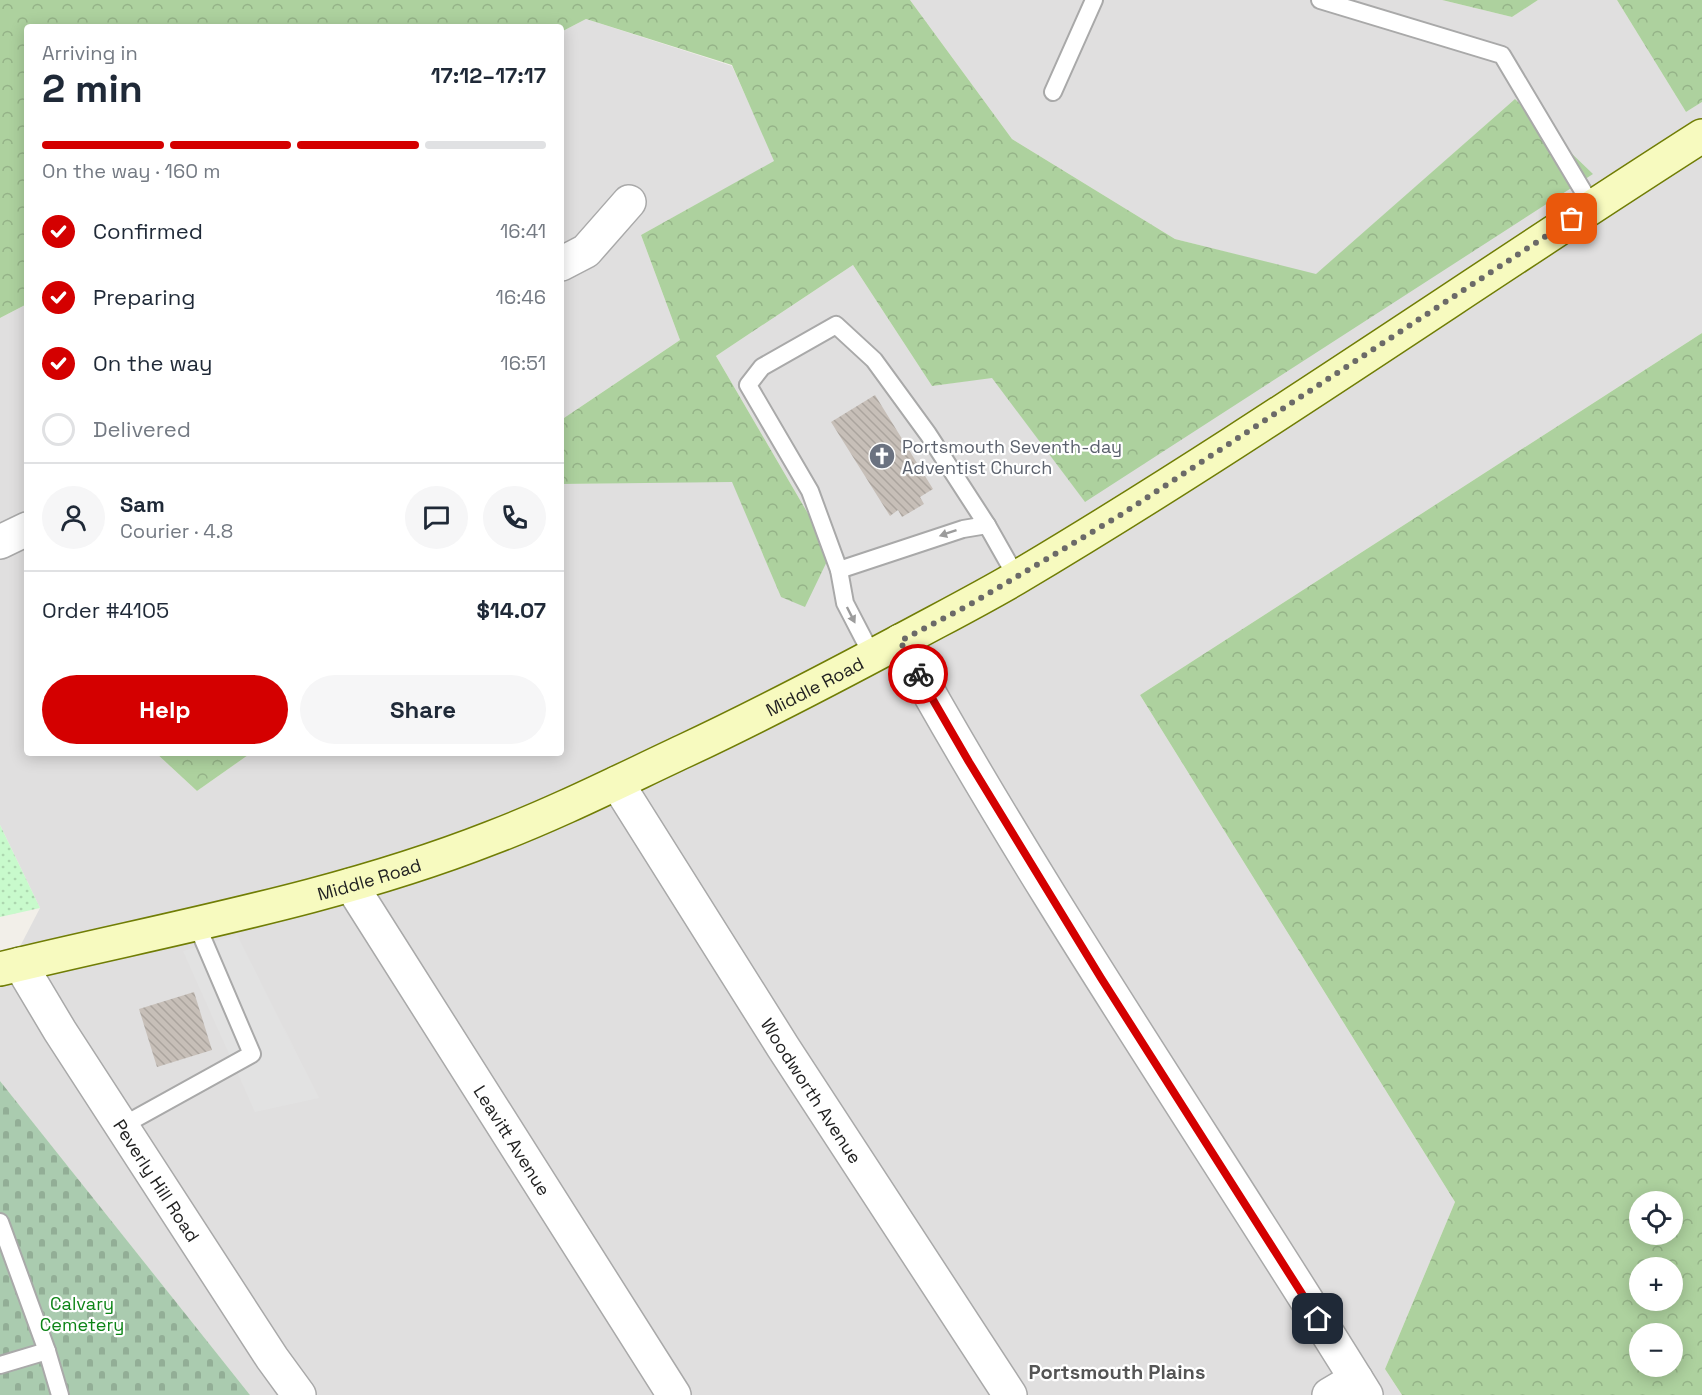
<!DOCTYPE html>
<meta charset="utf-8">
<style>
:root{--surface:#fff;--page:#f6f6f7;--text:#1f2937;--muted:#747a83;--line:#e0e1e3;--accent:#d40000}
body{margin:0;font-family:"Space Grotesk",sans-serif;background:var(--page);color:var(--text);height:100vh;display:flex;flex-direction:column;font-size:22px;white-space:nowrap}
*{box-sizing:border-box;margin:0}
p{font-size:20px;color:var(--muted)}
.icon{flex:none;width:33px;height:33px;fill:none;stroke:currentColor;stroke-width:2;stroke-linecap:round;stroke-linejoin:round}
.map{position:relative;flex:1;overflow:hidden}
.details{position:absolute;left:24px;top:24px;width:540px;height:732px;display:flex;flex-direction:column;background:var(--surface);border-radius:6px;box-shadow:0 3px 15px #0003}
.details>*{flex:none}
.buttons{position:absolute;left:1629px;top:1191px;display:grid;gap:12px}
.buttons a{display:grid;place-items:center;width:54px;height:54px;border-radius:50%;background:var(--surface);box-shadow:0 3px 15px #0003;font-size:30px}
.pin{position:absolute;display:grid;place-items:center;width:51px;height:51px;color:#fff;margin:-26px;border-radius:12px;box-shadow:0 3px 9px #0006}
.courier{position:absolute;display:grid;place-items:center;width:60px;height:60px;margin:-30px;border:4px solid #d40000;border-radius:50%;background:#fff;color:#222;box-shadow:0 2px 8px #0007}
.headline em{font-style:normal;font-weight:800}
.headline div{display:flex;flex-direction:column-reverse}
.headline{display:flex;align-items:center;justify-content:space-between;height:102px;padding:0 18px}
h1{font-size:39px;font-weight:800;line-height:45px}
.bar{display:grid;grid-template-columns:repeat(4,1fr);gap:9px 6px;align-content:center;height:72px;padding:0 18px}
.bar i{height:8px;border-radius:4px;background:var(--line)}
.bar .active{background:var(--accent)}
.bar p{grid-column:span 4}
.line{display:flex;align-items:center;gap:15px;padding:0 18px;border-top:2px solid var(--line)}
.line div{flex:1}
.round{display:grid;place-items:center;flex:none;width:63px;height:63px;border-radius:32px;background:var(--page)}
ol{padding:0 18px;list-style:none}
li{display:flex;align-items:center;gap:18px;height:66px}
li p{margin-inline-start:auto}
li .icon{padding:6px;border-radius:50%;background:var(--accent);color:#fff;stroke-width:4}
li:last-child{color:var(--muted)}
li i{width:33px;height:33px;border:3px solid var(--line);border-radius:50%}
.action{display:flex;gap:12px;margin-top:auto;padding:12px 18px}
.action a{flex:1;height:69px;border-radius:36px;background:var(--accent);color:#fff;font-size:24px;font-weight:800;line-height:69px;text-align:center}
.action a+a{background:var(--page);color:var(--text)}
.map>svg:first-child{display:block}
.residential{fill:#e0dfdf}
.forest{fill:url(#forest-crowns);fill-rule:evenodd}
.cemetery{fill:url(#cemetery-stones)}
.park{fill:url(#park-dots)}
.parking{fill:#e2e2e2}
.building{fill:url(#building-back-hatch)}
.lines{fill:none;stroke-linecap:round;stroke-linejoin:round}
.service-casing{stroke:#a9a9a9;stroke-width:20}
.minor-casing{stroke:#a9a9a9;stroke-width:36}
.tertiary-casing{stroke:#a9a9a9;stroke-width:36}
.secondary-casing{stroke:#707d05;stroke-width:36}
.service{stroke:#fff;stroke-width:16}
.minor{stroke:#fff;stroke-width:33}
.tertiary{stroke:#fff;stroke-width:33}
.secondary{stroke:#f7fabf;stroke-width:33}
.oneway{fill:#9c9c9c}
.done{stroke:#6b6a68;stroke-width:6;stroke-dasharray:0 10.8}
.route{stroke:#d40000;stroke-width:8}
.labels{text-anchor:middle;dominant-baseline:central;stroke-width:4.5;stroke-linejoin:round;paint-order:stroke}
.worship-label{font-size:18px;fill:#5b616d;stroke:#fff;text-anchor:start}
.street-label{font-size:18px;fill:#222;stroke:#fff}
.park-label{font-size:18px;fill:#0c8416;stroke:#fff}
.neighbourhood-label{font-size:20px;font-weight:bold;fill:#555;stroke:#fff}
</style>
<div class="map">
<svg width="1702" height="1395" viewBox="0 0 1702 1395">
<defs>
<pattern id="forest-crowns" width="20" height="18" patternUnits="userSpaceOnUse" patternTransform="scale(1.5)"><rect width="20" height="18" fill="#add19e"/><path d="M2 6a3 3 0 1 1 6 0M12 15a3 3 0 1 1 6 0" fill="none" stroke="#95b388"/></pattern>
<pattern id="cemetery-stones" width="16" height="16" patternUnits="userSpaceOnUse" patternTransform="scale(1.5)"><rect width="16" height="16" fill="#aacbaf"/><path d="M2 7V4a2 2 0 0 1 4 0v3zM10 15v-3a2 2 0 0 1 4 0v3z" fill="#92ae96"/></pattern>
<pattern id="park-dots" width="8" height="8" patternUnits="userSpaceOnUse" patternTransform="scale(1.5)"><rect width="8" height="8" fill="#c8facc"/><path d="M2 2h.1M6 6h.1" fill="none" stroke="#acd6af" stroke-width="1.8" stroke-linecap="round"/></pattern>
<pattern id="building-back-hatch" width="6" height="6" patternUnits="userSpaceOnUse" patternTransform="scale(1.5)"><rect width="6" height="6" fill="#c7bfb8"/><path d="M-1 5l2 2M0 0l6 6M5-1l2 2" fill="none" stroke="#aba49e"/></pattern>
</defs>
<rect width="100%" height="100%" fill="#f2efe9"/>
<g class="residential">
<polygon points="910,0 1442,0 1512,17 1538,0 1617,0 1686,112 1702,102 1702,333 1140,695 1455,1202 1385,1369 1402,1395 250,1395 0,1081 0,985 40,908 0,825 0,318 27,304 27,753 156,753 197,791 251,753 561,753 561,484 732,481 781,597 831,553 716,356 853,265 932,386 992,377 1085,501 1515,99 1316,275 1175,239 1012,139"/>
<polygon points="586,19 732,66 775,161 641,235 680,340 561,420 561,32"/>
</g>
<g class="forest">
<polygon points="0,0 910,0 1012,139 1175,239 1316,274 1515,99 1593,174 1085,502 992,378 932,386 853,265 716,356 831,553 805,607 781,597 732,482 561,484 561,420 680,340 641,235 774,161 732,65 586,19 561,32 561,27 27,27 27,304 0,318"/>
<polygon points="1442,0 1538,0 1512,17"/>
<polygon points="1617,0 1702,0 1702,102 1686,112"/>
<path d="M 1702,333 L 1702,1395 L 1402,1395 L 1385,1369 L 1455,1202 L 1140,695 ZM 1640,1202 L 1672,1202 L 1672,1234 L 1640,1234 ZM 1640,1268 L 1672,1268 L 1672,1300 L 1640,1300 ZM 1640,1334 L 1672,1334 L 1672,1366 L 1640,1366 Z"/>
<polygon points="156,753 251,753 197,791"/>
</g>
<polygon class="cemetery" points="0,1081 250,1395 0,1395"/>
<polygon class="park" points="0,825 40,908 0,917"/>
<polygon class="parking" points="237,935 319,1098 255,1112 183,951"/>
<g class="building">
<polygon points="875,395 933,489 920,497 924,504 902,517 898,510 890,516 831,422"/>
<polygon points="194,992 212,1050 157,1067 139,1009"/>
</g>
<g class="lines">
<defs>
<g id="service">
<polyline points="1320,0 1502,55 1592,206"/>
<polyline points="1053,92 1094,0"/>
<polyline points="839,570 963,529 987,525 1017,578"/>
<polyline points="873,657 845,603 839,570 810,491 748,385 762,367 836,325 874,360 928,434 987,525"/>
<polyline points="122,1126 252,1054 196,923"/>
<polyline points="0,1222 47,1351 60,1395"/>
<polyline points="0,1365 47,1351"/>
</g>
<g id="minor">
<polyline points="561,264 586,251 629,202"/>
<polyline points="0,542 27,529"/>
<path d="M 900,641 C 1043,900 1211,1144 1366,1395"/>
<path id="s1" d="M 617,783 L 783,1047 L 1010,1395"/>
<path id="s2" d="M 351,885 L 674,1395"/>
<polyline points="1329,1395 1356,1379"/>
</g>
<g id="tertiary">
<path id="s3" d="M 20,964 L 60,1031 L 272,1358 L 299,1395"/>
</g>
<g id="secondary">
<path id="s4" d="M 0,969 C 164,929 333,900 491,838 C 557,813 620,781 684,751 C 759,716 833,677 906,638 C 943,618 980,599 1016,578 C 1250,439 1473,282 1702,136"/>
</g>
</defs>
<use href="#service" class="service-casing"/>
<use href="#minor" class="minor-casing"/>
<use href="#tertiary" class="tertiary-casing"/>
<use href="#secondary" class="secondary-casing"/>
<use href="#service" class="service"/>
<use href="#minor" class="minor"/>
<use href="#tertiary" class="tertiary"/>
<use href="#secondary" class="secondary"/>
</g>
<defs><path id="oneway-solid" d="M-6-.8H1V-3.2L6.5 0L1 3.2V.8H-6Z" transform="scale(1.5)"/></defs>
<g class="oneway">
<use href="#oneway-solid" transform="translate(948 533) rotate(161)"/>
<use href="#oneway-solid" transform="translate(851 615) rotate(63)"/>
</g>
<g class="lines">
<polyline class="done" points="918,674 900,641 969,605 1119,516 1572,219"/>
<polyline class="route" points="918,674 969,762 1101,978 1318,1319"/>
</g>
<defs>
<symbol id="church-disc" viewBox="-11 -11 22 22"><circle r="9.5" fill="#6b7280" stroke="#fff"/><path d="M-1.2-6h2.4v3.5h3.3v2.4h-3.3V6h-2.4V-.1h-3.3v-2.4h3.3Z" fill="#fff"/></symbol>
</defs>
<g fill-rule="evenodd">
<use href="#church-disc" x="867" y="441" width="30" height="30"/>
</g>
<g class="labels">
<g class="worship-label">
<text x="902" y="446">Portsmouth Seventh-day<tspan x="902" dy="21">Adventist Church</tspan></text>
</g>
<g class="street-label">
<text stroke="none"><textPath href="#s4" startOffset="866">Middle Road</textPath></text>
<text stroke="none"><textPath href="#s4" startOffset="380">Middle Road</textPath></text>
<text stroke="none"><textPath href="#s1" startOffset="364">Woodworth Avenue</textPath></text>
<text stroke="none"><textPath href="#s2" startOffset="302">Leavitt Avenue</textPath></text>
<text stroke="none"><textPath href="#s3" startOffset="256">Peverly Hill Road</textPath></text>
</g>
<g class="park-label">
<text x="82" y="1303">Calvary<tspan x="82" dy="21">Cemetery</tspan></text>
</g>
<g class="neighbourhood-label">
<text x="1117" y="1372">Portsmouth Plains</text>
</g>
</g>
</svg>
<div class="buttons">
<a><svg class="icon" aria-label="locate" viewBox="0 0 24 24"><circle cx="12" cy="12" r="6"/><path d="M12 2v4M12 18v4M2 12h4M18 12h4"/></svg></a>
<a>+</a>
<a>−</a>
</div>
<div class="pin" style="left:1572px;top:219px;background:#ea580c"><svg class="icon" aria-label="bag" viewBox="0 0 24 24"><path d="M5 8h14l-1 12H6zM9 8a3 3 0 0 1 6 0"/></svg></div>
<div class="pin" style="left:1318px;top:1319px;background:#1f2937"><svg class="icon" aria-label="home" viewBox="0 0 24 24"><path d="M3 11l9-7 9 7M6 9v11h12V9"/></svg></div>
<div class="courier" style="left:918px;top:674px"><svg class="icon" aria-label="bike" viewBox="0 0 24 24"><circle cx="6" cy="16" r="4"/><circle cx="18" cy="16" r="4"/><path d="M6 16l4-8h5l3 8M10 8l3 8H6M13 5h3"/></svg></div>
<section class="details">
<div class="headline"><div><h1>2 min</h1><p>Arriving in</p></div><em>17:12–17:17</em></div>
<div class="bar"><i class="active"></i><i class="active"></i><i class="active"></i><i></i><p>On the way · 160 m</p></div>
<ol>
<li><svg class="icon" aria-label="check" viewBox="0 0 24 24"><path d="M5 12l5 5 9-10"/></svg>Confirmed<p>16:41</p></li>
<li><svg class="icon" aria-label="check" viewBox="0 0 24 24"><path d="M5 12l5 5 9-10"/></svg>Preparing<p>16:46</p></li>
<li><svg class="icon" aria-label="check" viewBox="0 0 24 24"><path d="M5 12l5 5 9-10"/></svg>On the way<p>16:51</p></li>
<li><i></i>Delivered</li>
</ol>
<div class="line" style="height:108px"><a class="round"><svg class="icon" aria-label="person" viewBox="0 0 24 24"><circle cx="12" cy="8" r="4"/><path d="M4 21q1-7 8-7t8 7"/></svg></a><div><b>Sam</b><p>Courier · 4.8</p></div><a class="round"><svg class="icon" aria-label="chat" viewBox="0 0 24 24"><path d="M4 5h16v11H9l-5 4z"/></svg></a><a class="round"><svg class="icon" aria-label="phone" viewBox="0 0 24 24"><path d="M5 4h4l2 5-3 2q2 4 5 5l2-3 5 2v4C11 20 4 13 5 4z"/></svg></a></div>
<div class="line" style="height:78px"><div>Order #4105</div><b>$14.07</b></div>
<div class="action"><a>Help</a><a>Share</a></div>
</section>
</div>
